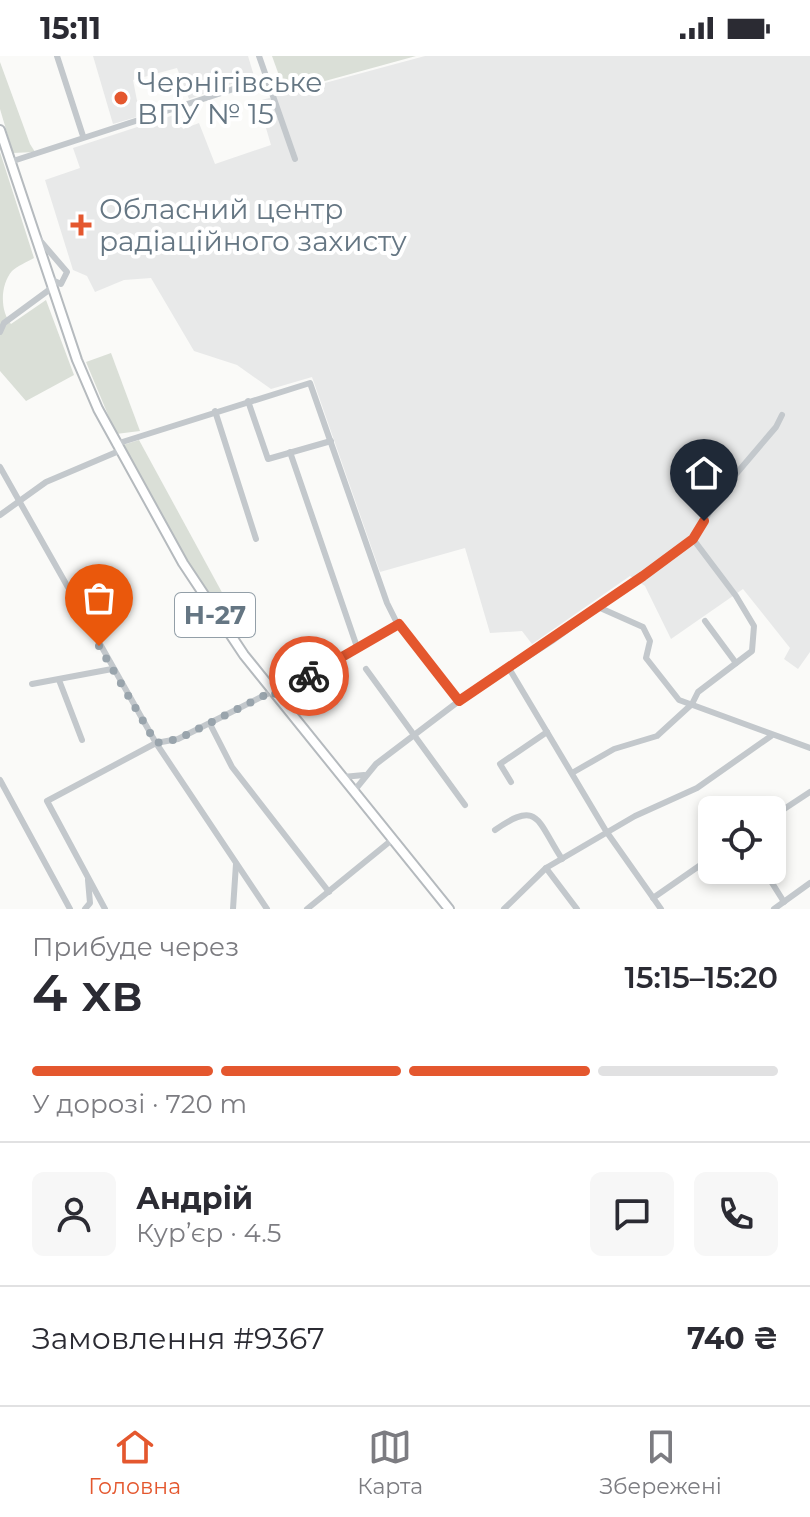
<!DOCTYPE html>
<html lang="uk">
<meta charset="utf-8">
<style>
:root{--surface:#fff;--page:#f7f7f7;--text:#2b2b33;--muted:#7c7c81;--line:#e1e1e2;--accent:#e4572e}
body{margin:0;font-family:Montserrat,sans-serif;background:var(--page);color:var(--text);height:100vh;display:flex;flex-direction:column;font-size:30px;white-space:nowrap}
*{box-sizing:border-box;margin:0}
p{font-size:26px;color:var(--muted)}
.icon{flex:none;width:44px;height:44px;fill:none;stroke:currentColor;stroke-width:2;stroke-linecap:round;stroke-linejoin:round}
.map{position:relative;height:853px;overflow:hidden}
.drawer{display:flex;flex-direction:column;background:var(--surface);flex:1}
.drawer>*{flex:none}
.controls{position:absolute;left:698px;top:740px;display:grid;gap:16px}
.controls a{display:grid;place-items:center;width:88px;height:88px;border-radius:12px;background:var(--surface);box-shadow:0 4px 12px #0003;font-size:40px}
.pin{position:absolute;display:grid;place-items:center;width:68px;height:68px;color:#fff;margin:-82px -34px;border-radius:50% 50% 50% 0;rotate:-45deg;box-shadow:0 0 8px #0007}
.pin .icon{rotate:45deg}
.courier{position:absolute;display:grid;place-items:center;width:80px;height:80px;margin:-40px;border:6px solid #e4572e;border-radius:50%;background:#fff;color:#222;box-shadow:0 2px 10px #0007}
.summary em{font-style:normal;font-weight:600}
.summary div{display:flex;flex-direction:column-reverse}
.summary{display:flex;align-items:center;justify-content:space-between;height:136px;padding:0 32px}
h1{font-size:52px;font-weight:600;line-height:60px}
.bar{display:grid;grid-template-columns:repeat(4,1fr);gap:12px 8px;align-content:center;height:96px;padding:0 32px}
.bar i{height:10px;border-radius:6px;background:var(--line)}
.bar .current{background:var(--accent)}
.bar p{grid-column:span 4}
.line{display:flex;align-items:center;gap:20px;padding:0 32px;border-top:2px solid var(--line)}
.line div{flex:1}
.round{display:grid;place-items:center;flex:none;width:84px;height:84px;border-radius:12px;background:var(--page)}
.status{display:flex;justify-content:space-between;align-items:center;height:56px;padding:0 40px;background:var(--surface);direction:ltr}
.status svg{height:22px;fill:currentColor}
.tab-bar{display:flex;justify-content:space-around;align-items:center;height:112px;border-top:2px solid var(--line);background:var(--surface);font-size:22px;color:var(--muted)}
.tab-bar a{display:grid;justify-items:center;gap:4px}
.tab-bar .current{color:var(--accent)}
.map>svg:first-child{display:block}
.built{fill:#e8e9e9}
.green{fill:#dadfd7}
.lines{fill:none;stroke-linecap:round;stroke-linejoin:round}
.major-casing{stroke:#b5babe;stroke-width:12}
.minor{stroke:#c3c8cc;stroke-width:6}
.major{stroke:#fff;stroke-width:8}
.done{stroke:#99a4ac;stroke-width:8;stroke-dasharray:0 14.4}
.route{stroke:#e4572e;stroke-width:10}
.poi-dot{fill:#e4572e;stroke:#fff;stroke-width:3}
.labels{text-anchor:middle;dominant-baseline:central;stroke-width:8;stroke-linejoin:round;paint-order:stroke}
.shield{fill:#fff;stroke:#939fa8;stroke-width:2}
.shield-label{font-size:26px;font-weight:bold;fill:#657683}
.poi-label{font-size:28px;fill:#657683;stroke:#fff;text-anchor:start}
</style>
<div class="status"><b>15:11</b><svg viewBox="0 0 49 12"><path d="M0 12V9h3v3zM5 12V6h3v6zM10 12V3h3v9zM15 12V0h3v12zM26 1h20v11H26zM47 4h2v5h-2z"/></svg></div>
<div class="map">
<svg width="810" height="853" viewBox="0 0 810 853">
<rect width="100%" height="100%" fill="#fafaf8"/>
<g class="built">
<polygon points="93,0 248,0 254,20 189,43 177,12 133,24 140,60 113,68"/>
<polygon points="425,0 810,0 810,596 798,613 784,603 790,592 743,533 671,583 645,530 630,520 532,588 522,575 490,577 465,492 380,516 312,321 271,333 237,309 194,295 151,222 124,224 95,236 87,220 73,214 45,124 80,112 73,92 177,58 183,73 199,67 215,108 271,89 258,45"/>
</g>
<g class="green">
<polygon points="272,0 416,0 285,36"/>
<polygon points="0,6 30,88 35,96 13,97 0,53"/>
<path d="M 0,96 L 34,202 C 27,206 17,210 12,215 C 0,229 0,255 11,268 L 46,244 L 74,319 L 26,345 L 0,315 Z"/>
<polygon points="111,297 140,375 116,378 86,306"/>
<polygon points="139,384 243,575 238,583 202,532 123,389"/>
</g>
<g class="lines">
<defs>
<polyline id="major" points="0,74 77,304 98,353 183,507 244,599 449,853"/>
</defs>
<use href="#major" class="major-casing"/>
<g class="minor">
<polyline points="57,0 83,80"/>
<polyline points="259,0 295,103"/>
<polyline points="10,106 267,22"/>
<polyline points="37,181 67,216 61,228 50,223"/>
<polyline points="0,276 4,267 53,231"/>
<polyline points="248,345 268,403 331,385"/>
<polyline points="215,355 256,483"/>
<polyline points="116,388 310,327 387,547 396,565 459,645"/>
<polyline points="290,396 357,591"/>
<polyline points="0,411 156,687 267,853"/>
<polyline points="0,459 46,426 119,395"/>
<polyline points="598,551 643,571 650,585 646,602 679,644 810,692"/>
<polyline points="705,565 736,607"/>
<polyline points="366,613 465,749"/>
<polyline points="510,614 606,775 661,853"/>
<polyline points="59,624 82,684"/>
<polyline points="32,628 112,613"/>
<polyline points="278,641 319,613 399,568"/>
<polyline points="210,668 232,711 329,836"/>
<polyline points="572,717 614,693 657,680 692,648 698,636 752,595 754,570 736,540 693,483"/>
<polyline points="343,721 364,719"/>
<polyline points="0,724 70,853"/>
<polyline points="511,726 500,708 547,676"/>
<polyline points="354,735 376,708 459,645 552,585 693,483 725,431 776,371 782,359"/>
<polyline points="772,761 810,736"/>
<path d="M 495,774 C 539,743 537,765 562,803"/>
<polyline points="546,812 577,853"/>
<polyline points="764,814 784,846"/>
<polyline points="653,842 712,801"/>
<polyline points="85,853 90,847 88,824"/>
<polyline points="105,853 47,745 156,687 178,683 273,635"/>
<polyline points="233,853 236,808"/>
<polyline points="307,853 393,783"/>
<polyline points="504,853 546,812 635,760 697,732 771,680"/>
<polyline points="774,853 810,827"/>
</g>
<use href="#major" class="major"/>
</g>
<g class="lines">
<polyline class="done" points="99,590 156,687 178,683 273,635 278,641 309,620"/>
<polyline class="route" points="309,620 399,568 459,645 643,520 693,483 704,465"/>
</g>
<g class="poi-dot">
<circle cx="121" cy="42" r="8"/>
<path d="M77 157h8v8h8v8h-8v8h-8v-8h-8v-8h8z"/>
</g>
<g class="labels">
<rect class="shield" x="175" y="537" width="80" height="44" rx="6"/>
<g class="shield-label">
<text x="215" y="559">Н-27</text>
</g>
<g class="poi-label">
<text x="137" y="26">Чернігівське<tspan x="137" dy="32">ВПУ № 15</tspan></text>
<text x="99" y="153">Обласний центр<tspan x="99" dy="32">радіаційного захисту</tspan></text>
</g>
</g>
</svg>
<div class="controls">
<a><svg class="icon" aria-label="locate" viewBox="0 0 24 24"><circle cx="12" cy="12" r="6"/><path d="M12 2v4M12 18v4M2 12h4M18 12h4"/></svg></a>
</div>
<div class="pin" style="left:99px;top:590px;background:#ea580c"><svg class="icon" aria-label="bag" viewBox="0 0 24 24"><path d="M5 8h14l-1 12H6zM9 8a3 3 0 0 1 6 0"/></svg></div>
<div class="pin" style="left:704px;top:465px;background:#1f2937"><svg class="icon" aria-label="home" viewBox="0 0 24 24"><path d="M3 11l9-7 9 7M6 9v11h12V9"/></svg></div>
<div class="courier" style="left:309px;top:620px"><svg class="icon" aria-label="bike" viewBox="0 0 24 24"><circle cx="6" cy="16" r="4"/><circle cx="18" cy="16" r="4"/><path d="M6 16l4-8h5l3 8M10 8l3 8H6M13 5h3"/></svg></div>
</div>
<section class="drawer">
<div class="summary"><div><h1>4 хв</h1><p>Прибуде через</p></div><em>15:15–15:20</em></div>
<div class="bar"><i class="current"></i><i class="current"></i><i class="current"></i><i></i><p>У дорозі · 720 m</p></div>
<div class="line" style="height:144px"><a class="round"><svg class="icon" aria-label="person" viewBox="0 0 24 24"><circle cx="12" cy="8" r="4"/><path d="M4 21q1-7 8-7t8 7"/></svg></a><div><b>Андрій</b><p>Кур’єр · 4.5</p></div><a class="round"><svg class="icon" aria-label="chat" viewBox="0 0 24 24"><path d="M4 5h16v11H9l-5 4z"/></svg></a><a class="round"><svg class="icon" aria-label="phone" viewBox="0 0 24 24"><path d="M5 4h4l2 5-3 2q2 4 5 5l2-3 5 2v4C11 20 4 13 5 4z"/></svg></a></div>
<div class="line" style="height:104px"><div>Замовлення #9367</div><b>740 ₴</b></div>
</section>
<nav class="tab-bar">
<a class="current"><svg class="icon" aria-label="home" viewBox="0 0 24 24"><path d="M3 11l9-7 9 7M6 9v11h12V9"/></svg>Головна</a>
<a><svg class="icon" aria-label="map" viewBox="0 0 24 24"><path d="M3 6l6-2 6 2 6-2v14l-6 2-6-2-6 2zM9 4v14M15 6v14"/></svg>Карта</a>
<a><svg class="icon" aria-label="saved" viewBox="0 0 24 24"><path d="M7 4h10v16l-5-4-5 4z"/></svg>Збережені</a>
</nav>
